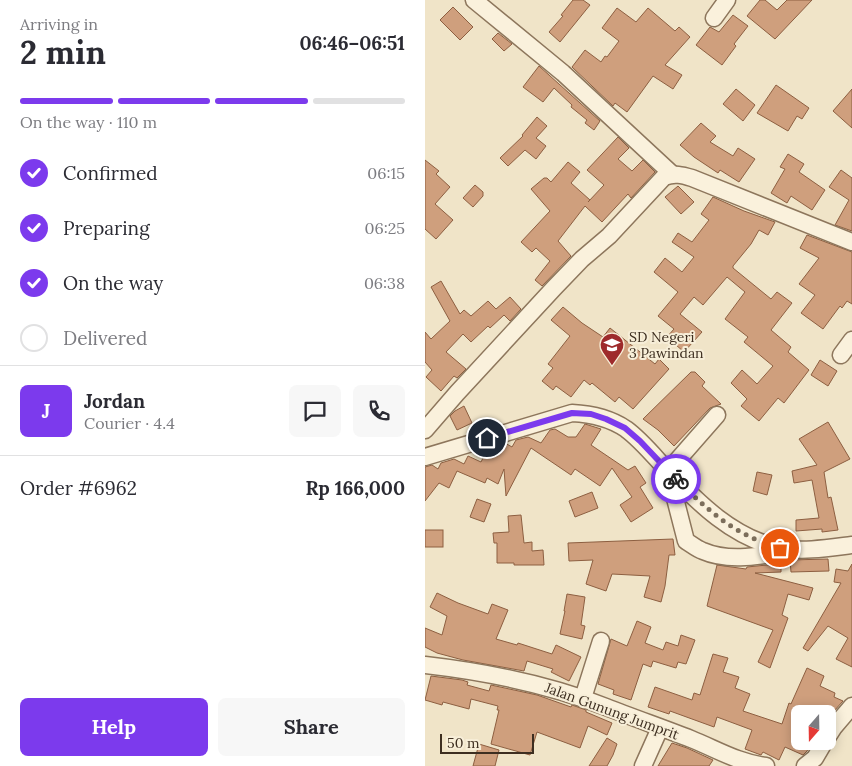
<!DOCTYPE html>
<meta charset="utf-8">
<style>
:root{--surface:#fff;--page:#f7f7f7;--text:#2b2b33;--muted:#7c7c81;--line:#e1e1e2;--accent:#7c3aed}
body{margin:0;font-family:Lora,serif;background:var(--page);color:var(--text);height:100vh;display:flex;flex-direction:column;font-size:19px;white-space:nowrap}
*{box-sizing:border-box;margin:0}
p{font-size:16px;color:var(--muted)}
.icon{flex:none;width:28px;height:28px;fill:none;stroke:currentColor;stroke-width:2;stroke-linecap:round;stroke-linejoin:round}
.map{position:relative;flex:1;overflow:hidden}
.panel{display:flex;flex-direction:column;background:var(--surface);width:425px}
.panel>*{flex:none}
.needle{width:32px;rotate:200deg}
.fabs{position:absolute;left:366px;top:705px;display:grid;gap:10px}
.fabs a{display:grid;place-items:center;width:45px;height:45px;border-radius:8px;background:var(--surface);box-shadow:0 2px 12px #0003;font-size:25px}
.scale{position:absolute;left:15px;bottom:12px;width:94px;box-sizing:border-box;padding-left:5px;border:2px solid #3d2e20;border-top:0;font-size:14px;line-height:18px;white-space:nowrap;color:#3d2e20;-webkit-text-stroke:4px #f7eed8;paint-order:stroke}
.pin{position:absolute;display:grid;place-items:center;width:42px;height:42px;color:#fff;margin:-21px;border:2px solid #fff;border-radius:50%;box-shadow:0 1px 5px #0007}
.courier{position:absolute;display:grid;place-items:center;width:50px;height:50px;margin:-25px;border:4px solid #7c3aed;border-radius:50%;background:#fff;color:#222;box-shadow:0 1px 6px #0007}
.overview em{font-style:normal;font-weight:700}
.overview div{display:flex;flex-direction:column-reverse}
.overview{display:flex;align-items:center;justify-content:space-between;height:85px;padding:0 20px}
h1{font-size:32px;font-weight:700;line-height:38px}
.bar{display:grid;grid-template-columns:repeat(4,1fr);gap:8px 5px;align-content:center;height:60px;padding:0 20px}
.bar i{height:6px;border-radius:4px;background:var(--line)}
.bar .current{background:var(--accent)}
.bar p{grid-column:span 4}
.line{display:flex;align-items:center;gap:12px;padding:0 20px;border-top:1px solid var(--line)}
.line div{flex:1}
.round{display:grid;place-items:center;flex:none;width:52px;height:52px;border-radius:8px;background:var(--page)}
ol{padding:0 20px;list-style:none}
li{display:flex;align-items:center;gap:15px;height:55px}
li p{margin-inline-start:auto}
li .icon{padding:5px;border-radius:50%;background:var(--accent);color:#fff;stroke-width:4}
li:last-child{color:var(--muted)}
li i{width:28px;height:28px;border:2px solid var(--line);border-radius:50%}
.button{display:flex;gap:10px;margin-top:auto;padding:10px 20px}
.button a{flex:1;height:58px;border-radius:8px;background:var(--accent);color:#fff;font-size:20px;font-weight:700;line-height:58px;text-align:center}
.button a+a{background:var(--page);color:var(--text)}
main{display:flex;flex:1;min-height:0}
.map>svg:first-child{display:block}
.building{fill:#cf9f7d;stroke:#8d5f41}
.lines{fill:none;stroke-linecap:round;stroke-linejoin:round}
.minor-casing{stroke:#8d765c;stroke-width:19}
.minor{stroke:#faf1dc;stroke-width:16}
.done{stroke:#7c6e5b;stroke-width:5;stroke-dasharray:0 9}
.route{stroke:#7c3aed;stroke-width:6}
.labels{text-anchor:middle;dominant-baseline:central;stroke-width:4;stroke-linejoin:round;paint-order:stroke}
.poi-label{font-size:14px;fill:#3d2e20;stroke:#f7eed8;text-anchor:start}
.street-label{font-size:14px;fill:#3d2e20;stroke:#f7eed8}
</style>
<main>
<section class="panel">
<div class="overview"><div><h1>2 min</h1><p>Arriving in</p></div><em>06:46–06:51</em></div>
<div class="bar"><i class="current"></i><i class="current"></i><i class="current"></i><i></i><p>On the way · 110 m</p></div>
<ol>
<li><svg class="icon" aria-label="check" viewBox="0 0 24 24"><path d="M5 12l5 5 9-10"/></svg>Confirmed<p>06:15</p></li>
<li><svg class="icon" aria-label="check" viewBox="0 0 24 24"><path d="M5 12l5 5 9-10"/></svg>Preparing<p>06:25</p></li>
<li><svg class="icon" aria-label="check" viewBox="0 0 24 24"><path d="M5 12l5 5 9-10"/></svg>On the way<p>06:38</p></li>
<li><i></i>Delivered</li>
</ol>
<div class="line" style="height:90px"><b class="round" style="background:var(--accent);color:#fff">J</b><div><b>Jordan</b><p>Courier · 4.4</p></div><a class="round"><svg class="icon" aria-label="chat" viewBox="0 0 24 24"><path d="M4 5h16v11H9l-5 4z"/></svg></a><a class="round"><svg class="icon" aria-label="phone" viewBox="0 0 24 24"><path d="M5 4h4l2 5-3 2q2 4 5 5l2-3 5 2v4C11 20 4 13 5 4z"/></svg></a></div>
<div class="line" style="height:65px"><div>Order #6962</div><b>Rp 166,000</b></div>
<div class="button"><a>Help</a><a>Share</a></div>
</section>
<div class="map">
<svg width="427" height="766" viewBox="0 0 427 766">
<rect width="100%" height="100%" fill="#f0e4c8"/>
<g class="building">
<polygon points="148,0 158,0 165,5 135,42 124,32 138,16 136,15"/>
<polygon points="335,0 340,0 352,10 362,0 387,0 350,39 322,16"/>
<polygon points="28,7 48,27 35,40 15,20"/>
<polygon points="192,8 211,22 223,8 250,31 254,27 265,37 240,65 257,75 248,89 228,76 202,112 190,103 188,106 147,67 160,50 176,62 180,56 182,57 194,41 177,28"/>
<polygon points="308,15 323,26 309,44 311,46 297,65 271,45 285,27 294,32"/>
<polygon points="73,33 87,44 79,51 67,39"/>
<polygon points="114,66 175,121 169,130 160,123 162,120 146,107 147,105 129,88 118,102 98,87"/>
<polygon points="351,85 384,108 377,119 372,116 363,131 332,113"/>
<polygon points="311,89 330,105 318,121 298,104"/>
<polygon points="427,89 427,128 408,111"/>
<polygon points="112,117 122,126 111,138 121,146 111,159 100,150 83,166 75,158 98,136 97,135"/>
<polygon points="276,123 291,136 285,142 308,156 313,148 330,159 314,182 295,170 293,173 269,157 255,145"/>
<polygon points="193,137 204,148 193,159 207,171 218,160 230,172 206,198 203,194 177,222 160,206 133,241 146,256 117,286 110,280 125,261 111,248 107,252 96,242 125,211 106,189 119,178 122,178 126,182 143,162 155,172 146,183 165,200 163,202 179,185 162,170"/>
<polygon points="363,154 379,164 374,172 400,190 387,210 366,196 362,203 346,193 360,169 355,167"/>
<polygon points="0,160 14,171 11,174 25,187 10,204 28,220 11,239 0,229"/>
<polygon points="416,170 427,178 427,231 410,225 424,200 404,187"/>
<polygon points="50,185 58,192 58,196 48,207 38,198"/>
<polygon points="253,186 269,202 256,214 240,197"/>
<polygon points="288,197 319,211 350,222 343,235 334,230 326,244 308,266 308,268 346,299 352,292 367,303 346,330 366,347 363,352 384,370 359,403 353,398 334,421 316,406 322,399 306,383 317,370 332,384 348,366 319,342 323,337 300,319 320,292 302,277 278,305 269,297 255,314 277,332 259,352 242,337 249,329 233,316 253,292 229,272 240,258 257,272 269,257 247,242 253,233 267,242 284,220 276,214"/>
<polygon points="382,235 427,252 427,304 422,301 417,308 415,306 398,329 376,313 390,295 374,284 394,258 375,248"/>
<polygon points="16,281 35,314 39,310 46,316 63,301 71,309 85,297 96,309 85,321 79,315 65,328 63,326 46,342 38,334 21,352 41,369 32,378 29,376 16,391 1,377 7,370 0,362 0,332 6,339 25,321 6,287"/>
<polygon points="138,307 157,323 178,337 185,328 230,364 234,359 244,369 208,409 194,397 190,402 167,383 165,385 159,380 146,397 131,386 128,390 117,381 128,368 123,364 145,336 126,320"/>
<polygon points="395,360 412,371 403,386 386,375"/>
<polygon points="266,372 270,372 280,382 277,386 296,404 285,408 249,446 233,430 218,419"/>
<polygon points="39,406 47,423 32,430 25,416 30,411"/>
<polygon points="403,422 425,459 399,472 403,498 406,497 413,530 397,532 397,529 371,531 371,520 394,518 387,480 369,483 367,471 392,465 374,439"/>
<polygon points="160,424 176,429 166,445 203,470 210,466 221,483 215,487 228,508 206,522 195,505 207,497 187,468 175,486 150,469 146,475 106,448 81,496 79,469 73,484 62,478 60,483 32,471 24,488 14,483 0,501 0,467 7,465 13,469 16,463 29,459 39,464 43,456 56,462 61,452 68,455 72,446 80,443 87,447 91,440 103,437 116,443 125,430 130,429 143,437 151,437"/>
<polygon points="332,472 347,475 342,495 328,491"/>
<polygon points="167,492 173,508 150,517 144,501"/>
<polygon points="52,499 66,504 59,522 45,517"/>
<polygon points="96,515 99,543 107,542 107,551 118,550 119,565 89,565 89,563 72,563 72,543 69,543 68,533 84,532 83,516"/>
<rect x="0" y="530" width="18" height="17"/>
<polygon points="248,539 250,555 244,555 240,586 236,602 219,597 225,576 187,574 181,591 161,584 168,560 144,561 143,543"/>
<polygon points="403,559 404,571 366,572 365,560"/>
<polygon points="427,564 427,667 411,659 423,638 403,626 383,651 378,648 416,583 409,582 411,569 423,571"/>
<polygon points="292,565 321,569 322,567 342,565 356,567 356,572 330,573 388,588 384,600 363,594 357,615 363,618 345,668 333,662 348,630 282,606"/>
<polygon points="12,593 33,603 63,614 67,604 83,610 71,639 92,645 93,643 127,654 131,645 156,657 144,681 126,672 128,669 102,661 99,671 38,660 12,653 0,647 0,628 17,635 22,616 5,607"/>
<polygon points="142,594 160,597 156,625 160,626 157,639 135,634 140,611 139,611"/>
<polygon points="212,621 226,627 220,643 238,650 241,642 253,646 256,635 270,640 261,664 253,662 251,668 228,661 226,667 218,664 206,700 188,694 189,690 173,684 186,639 202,646"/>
<polygon points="288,654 303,658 298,672 314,677 310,688 325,694 318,711 357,724 364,703 366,704 382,668 399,676 395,686 410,693 409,697 418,701 409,711 398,707 395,714 375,714 375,741 388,741 382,751 378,755 360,747 354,760 338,752 336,755 320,749 327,730 292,717 289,727 245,711 244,714 223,707 230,687 267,700 269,693 275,695"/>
<polygon points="6,676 37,680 43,682 42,685 64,691 66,685 112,695 146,707 147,705 161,710 161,712 187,723 182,735 163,726 155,748 112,732 105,755 66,744 74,710 72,710 73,706 46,699 44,709 18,702 17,705 0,700"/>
<polygon points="182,738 192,744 188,755 182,766 164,766"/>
<polygon points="247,743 262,748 288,760 284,766 233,766"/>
<polygon points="54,744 74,750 70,766 48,766"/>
</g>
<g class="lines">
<defs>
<g id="minor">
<polyline points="49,0 138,73 247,174"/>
<polyline points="289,18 302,0"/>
<polyline points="416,355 427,340"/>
<path d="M 292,415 L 243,471 L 261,541 C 266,544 272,549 278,551 C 303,562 334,556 360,552"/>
<path d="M 0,430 L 32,393 L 129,288 L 157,259 L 184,236 L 239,177 C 250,173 257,175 267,178 L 427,242"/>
<path d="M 0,457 L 147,413 C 166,414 185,418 201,429 C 216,440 228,455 241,469 C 273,503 308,538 355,548 C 379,552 403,548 427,545"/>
<path d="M 0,665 C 61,672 123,684 181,707 C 209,718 238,728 266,739 C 291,749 314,763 341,766"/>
<polyline points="158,698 176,641"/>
<polyline points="402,738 409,727 427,706"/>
<polyline points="218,766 235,728"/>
<polyline points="380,766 390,758 400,741"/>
</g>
</defs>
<use href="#minor" class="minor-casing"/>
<use href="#minor" class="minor"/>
</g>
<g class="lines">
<path class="done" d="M 251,479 C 284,511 309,535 355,548"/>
<polyline class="route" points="62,438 147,413 166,414 181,419 200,428 215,441 251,479"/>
</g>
<defs>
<symbol id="school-pin" viewBox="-11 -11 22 30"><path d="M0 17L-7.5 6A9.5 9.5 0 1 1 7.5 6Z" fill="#9e2a2b" stroke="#f7eed8"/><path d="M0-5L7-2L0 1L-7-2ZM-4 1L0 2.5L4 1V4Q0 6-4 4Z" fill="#fff"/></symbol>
</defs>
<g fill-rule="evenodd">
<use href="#school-pin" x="173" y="331" width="28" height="38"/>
</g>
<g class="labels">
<g class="poi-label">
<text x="204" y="337">SD Negeri<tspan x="204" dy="16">3 Pawindan</tspan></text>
</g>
<g class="street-label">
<text transform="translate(187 711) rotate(20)">Jalan Gunung Jumprit</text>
</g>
</g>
</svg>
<div class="fabs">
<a><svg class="needle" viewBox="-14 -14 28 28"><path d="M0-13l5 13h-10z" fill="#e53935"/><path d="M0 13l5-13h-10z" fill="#7c7c81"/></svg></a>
</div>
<div class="scale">50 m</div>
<div class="pin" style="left:355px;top:548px;background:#ea580c"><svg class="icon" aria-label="bag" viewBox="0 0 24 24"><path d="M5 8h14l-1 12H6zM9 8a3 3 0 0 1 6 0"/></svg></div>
<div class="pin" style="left:62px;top:438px;background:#1f2937"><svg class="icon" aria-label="home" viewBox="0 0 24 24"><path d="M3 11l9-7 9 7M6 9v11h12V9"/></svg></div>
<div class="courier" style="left:251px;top:479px"><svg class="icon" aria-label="bike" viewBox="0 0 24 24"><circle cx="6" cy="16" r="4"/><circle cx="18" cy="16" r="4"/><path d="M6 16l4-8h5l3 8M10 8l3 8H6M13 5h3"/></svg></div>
</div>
</main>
